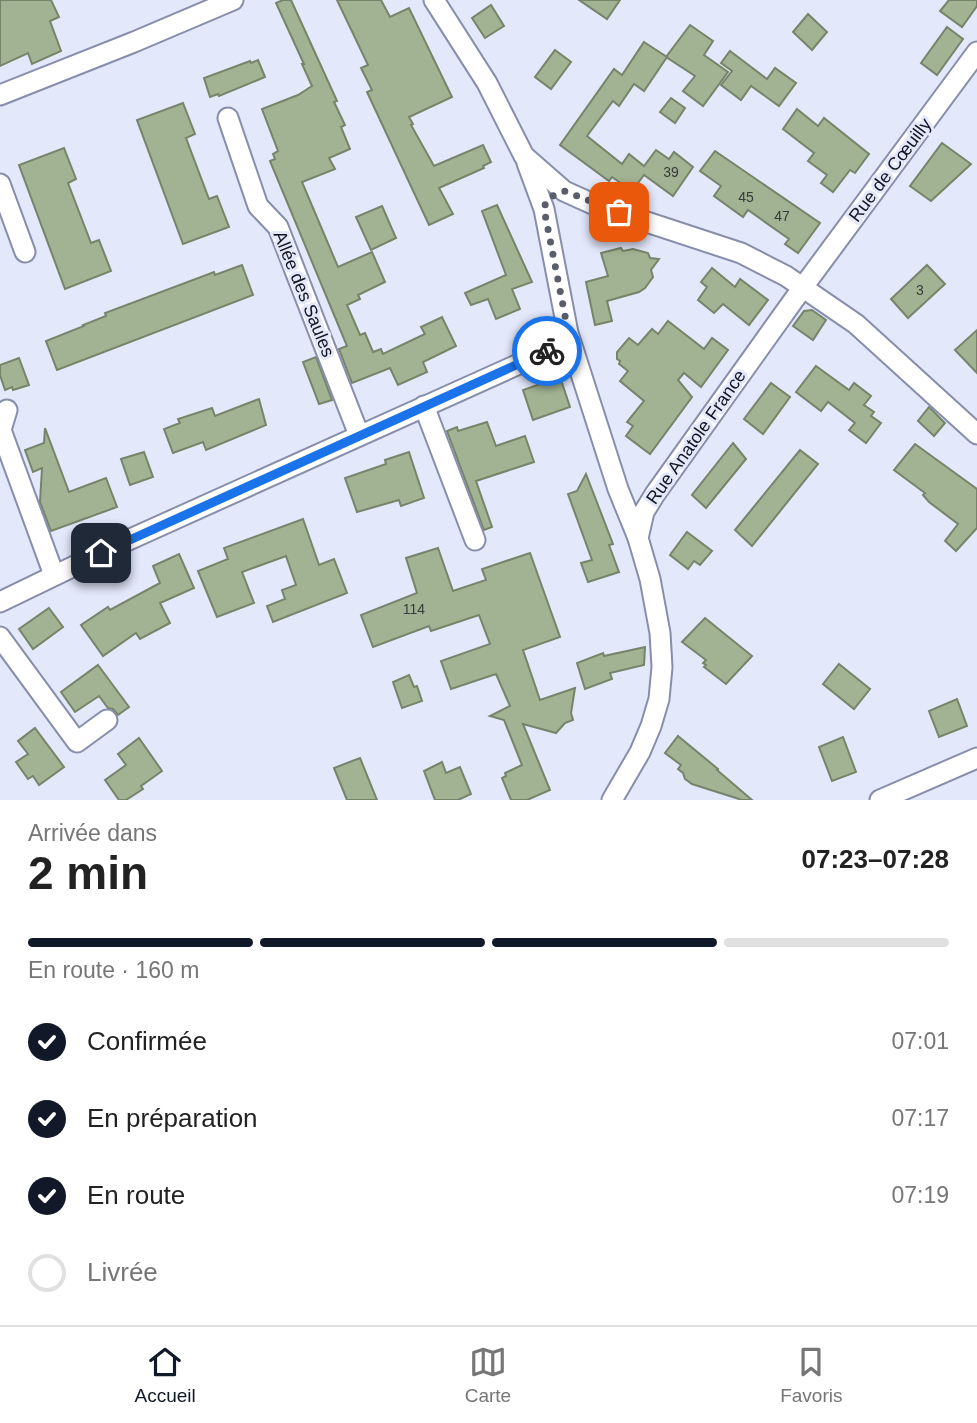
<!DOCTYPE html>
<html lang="fr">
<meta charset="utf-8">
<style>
:root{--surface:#fff;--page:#f2f2f2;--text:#222;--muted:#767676;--line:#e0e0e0;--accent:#111827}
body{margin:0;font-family:Arial,sans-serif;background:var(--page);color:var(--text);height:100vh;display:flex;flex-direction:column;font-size:26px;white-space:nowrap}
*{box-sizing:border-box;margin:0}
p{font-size:23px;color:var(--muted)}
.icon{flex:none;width:38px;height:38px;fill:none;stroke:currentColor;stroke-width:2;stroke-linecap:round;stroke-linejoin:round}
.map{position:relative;height:800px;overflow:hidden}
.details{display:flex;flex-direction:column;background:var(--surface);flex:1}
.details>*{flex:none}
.pin{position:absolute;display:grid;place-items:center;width:60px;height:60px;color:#fff;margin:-30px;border-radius:14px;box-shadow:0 4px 10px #0006}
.courier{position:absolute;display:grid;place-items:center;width:70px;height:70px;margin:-35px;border:5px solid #1a73e8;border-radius:50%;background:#fff;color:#222;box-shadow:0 2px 9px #0007}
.headline em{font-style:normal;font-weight:700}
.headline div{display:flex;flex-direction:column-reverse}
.headline{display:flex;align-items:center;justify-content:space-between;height:119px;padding:0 28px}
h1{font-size:46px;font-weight:700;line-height:52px}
.bar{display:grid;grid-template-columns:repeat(4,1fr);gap:10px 7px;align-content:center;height:84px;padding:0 28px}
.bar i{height:9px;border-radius:5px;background:var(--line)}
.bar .on{background:var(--accent)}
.bar p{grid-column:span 4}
ol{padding:0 28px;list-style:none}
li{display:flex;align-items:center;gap:21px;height:77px}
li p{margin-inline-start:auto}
li .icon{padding:7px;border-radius:50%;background:var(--accent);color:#fff;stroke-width:4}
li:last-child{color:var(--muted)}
li i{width:38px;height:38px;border:4px solid var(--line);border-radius:50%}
.tabs{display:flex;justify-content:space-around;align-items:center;height:98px;border-top:2px solid var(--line);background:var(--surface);font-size:19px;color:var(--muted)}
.tabs a{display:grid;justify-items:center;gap:4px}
.tabs .on{color:var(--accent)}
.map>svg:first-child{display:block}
.building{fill:#a2b393;stroke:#768469;stroke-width:2}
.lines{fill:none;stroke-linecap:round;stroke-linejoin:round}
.minor-casing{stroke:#878eab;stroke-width:23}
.minor{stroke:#fff;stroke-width:19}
.done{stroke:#5a5e6b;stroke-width:7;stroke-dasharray:0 12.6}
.route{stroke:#1a73e8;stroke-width:9}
.labels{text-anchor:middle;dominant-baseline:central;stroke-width:6;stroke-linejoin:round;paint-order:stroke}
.number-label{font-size:14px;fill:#353c3b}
.street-label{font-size:18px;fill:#11141e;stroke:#e3e8fb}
</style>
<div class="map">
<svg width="977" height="800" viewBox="0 0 977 800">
<rect width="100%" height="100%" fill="#e3e8fb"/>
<g class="building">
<polygon points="0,0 51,0 59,17 50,21 61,51 32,64 28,53 0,66"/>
<polygon points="283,0 291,0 337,101 334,102 345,125 341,127 350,149 329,158 335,169 302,182 338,267 372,252 385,282 358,295 360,299 347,305 360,335 365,333 373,352 381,349 383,354 425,334 421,327 442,317 456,346 423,362 427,372 398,385 390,368 352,383 339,349 347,346 270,161 275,159 273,154 278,151 262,109 298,95 312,86 302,64 304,64 276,3"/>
<polygon points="337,0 381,0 390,17 409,8 452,97 409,117 413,124 411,125 434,166 483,145 491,162 483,166 484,168 439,188 453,214 429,225 367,92 372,90 361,68 368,65"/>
<polygon points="579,0 620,0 607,19"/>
<polygon points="949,0 977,0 977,6 962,27 940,11"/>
<polygon points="491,5 504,26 485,38 472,18"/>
<polygon points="808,14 827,32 812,50 793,32"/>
<polygon points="690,25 713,41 704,55 728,72 703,106 683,91 695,76 666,57"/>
<polygon points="947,27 963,39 937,75 921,63"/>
<polygon points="644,42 667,57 644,91 634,84 619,106 613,101 587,136 622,164 629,154 644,166 656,150 669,159 674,152 693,167 673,196 644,175 632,191 612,177 609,181 560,145 614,69 622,75"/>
<polygon points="555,50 571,62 551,89 535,77"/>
<polygon points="730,51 767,79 775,68 796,83 779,106 751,86 741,100 721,85 732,71 721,63"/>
<polygon points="258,60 265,77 219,96 218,94 210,97 204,78 250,61 251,63"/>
<polygon points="671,98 685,108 675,123 660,112"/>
<polygon points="183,103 195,134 186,138 209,199 217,196 229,227 183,244 137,120"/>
<polygon points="797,109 818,126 824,118 869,154 855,173 850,170 833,192 821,183 827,175 808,161 814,153 783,129"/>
<polygon points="942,143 971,164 931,201 910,186"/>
<polygon points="64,148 76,179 68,183 91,243 99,240 111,271 65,289 19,165"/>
<polygon points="715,151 820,223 798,253 785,244 789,239 748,210 743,217 714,196 721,186 700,171"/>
<polygon points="497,205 532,282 512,289 520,309 496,319 488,299 471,305 465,293 506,275 482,211"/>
<polygon points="382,206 396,238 371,250 356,217"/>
<polygon points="621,248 623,251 633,249 648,253 650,258 659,259 651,270 653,277 645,288 639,292 607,301 612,321 595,325 586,282 608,276 601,253"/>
<polygon points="242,265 253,295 57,370 46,341 84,326 83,325 106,316 105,313 214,272 215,275"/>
<polygon points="927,265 945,284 908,318 891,299"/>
<polygon points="712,268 735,287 740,279 768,300 749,325 723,304 714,313 698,300 707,287 701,282"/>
<polygon points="812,310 826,320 813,340 793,326 804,311"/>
<polygon points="668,321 704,349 712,338 728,350 701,387 684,373 678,380 692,397 650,454 626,436 633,426 627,422 644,401 620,381 628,371 619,364 620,361 617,359 617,352 629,338 638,345 652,329 658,334"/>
<polygon points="977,330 977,373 955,350"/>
<polygon points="316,357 332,400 319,404 303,362"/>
<polygon points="19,358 29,385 13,390 12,387 5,390 0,375 0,365"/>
<polygon points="816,366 849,390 854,383 871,396 864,405 874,412 871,416 881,423 866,443 849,430 855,423 828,402 821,411 796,392"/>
<polygon points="560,377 570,407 533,420 523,390"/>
<polygon points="771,383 790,397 763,434 744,419"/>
<polygon points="259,399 266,425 206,450 203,442 173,453 164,429 180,423 178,419 212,408 215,416"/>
<polygon points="929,407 945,423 934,436 918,421"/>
<polygon points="487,422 496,446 525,436 534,462 476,481 492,527 484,530 447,431 457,427 458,431"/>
<polygon points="45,428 69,492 106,478 117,507 51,531 40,502 42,468 33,472 25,450 44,443"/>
<polygon points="733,443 746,459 706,508 692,495"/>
<polygon points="915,444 977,489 977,528 956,551 945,541 958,524 929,502 923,495 925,493 894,470"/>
<polygon points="800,450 818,464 752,546 735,530"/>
<polygon points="144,452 153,477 130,485 121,459"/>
<polygon points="409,452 424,498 401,506 399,500 357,512 345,478 386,464 385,460"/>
<polygon points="586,474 613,544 609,545 619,572 588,582 581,563 592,560 568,494 577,491"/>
<polygon points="303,519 319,565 334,559 347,593 273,622 267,606 285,599 282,590 296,585 286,556 242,572 254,603 217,617 198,571 228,559 224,548"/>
<polygon points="687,532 712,551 700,565 694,561 688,569 670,555"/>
<polygon points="438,548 453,591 486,580 482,569 530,553 560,637 523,650 540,700 575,688 571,713 573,720 565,723 556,733 523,724 550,790 527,800 511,800 502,778 506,776 505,773 522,765 504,720 490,716 510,706 496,674 451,689 441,661 490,644 479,615 431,631 429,626 373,647 361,615 417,593 406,558"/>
<polygon points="179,554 194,588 160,603 170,623 140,639 136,633 103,656 81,625 108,607 110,610 160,583 153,566"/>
<polygon points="49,608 63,627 33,649 19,629"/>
<polygon points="705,618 752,656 726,684 704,667 706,665 703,663 706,660 682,642"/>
<polygon points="645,647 644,665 610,673 612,679 585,689 577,663 603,653 604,656"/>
<polygon points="839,664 870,689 854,709 823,684"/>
<polygon points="98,665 129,707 118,715 113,709 108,708 99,696 75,712 61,692"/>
<polygon points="409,675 414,687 417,686 422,701 402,708 393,682"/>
<polygon points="957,699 967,726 939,737 929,711"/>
<polygon points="35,728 64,767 39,785 33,776 28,779 16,762 28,754 18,741"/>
<polygon points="678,736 718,769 717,770 752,800 742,800 692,784 685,779 683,773 678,769 681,765 665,753"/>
<polygon points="843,737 856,772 832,781 819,747"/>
<polygon points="139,738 162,771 141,786 143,789 126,800 119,800 105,780 126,765 118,754"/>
<polygon points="360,758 377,800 347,800 334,768"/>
<polygon points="442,762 446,773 460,767 471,794 458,800 435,800 424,771"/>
</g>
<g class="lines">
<defs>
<g id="minor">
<polyline points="434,0 487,83 524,156 564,191 595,205 741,253 786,276 856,324 977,434"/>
<polyline points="0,95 134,42 233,0"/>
<polyline points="228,118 258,206 278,227 359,435"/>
<polyline points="527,163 544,209 568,333 618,489 638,538 650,579 660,633 662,667 659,699 651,726 640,752 612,800"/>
<polyline points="0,184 25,252"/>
<polyline points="424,406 475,540"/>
<polyline points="7,410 1,430 54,575"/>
<polyline points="638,538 644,512 655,494 803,287 977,52"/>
<polyline points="0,602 124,542 570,341"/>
<polyline points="0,637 77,742 107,720"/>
<polyline points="880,800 977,758"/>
</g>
</defs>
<use href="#minor" class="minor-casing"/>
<use href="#minor" class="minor"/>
</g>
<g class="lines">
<path class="done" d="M 547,351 L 570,341 L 544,209 C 546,198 553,195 564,191 L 619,212"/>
<polyline class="route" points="101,553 547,351"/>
</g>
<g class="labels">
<g class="number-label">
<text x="671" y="172">39</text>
<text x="746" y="197">45</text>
<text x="782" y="216">47</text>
<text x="920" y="290">3</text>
<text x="414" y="609">114</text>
</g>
<g class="street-label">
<text transform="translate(890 170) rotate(-53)">Rue de Cœuilly</text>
<text transform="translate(304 294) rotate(68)">Allée des Saules</text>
<text transform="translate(696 437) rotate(-55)">Rue Anatole France</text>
</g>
</g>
</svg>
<div class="pin" style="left:619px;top:212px;background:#ea580c"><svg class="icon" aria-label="bag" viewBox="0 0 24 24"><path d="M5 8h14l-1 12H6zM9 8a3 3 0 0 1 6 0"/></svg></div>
<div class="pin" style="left:101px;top:553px;background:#1f2937"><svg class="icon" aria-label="home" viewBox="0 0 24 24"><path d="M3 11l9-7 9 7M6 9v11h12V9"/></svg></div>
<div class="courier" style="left:547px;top:351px"><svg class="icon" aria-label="bike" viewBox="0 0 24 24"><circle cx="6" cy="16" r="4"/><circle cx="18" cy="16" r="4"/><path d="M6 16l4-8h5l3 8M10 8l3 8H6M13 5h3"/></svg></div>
</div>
<section class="details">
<div class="headline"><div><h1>2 min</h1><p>Arrivée dans</p></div><em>07:23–07:28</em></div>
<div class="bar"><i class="on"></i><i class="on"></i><i class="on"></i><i></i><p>En route · 160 m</p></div>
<ol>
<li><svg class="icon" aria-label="check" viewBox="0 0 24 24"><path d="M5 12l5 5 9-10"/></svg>Confirmée<p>07:01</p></li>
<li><svg class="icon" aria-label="check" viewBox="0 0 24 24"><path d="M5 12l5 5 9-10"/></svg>En préparation<p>07:17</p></li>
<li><svg class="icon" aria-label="check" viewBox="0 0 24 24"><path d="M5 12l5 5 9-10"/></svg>En route<p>07:19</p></li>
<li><i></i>Livrée</li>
</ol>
</section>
<nav class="tabs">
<a class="on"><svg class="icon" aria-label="home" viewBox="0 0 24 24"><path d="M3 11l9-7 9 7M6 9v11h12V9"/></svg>Accueil</a>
<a><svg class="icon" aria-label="map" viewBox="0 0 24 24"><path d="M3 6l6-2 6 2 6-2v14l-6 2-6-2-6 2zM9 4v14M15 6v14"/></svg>Carte</a>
<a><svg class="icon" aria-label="saved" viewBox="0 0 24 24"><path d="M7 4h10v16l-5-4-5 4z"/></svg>Favoris</a>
</nav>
